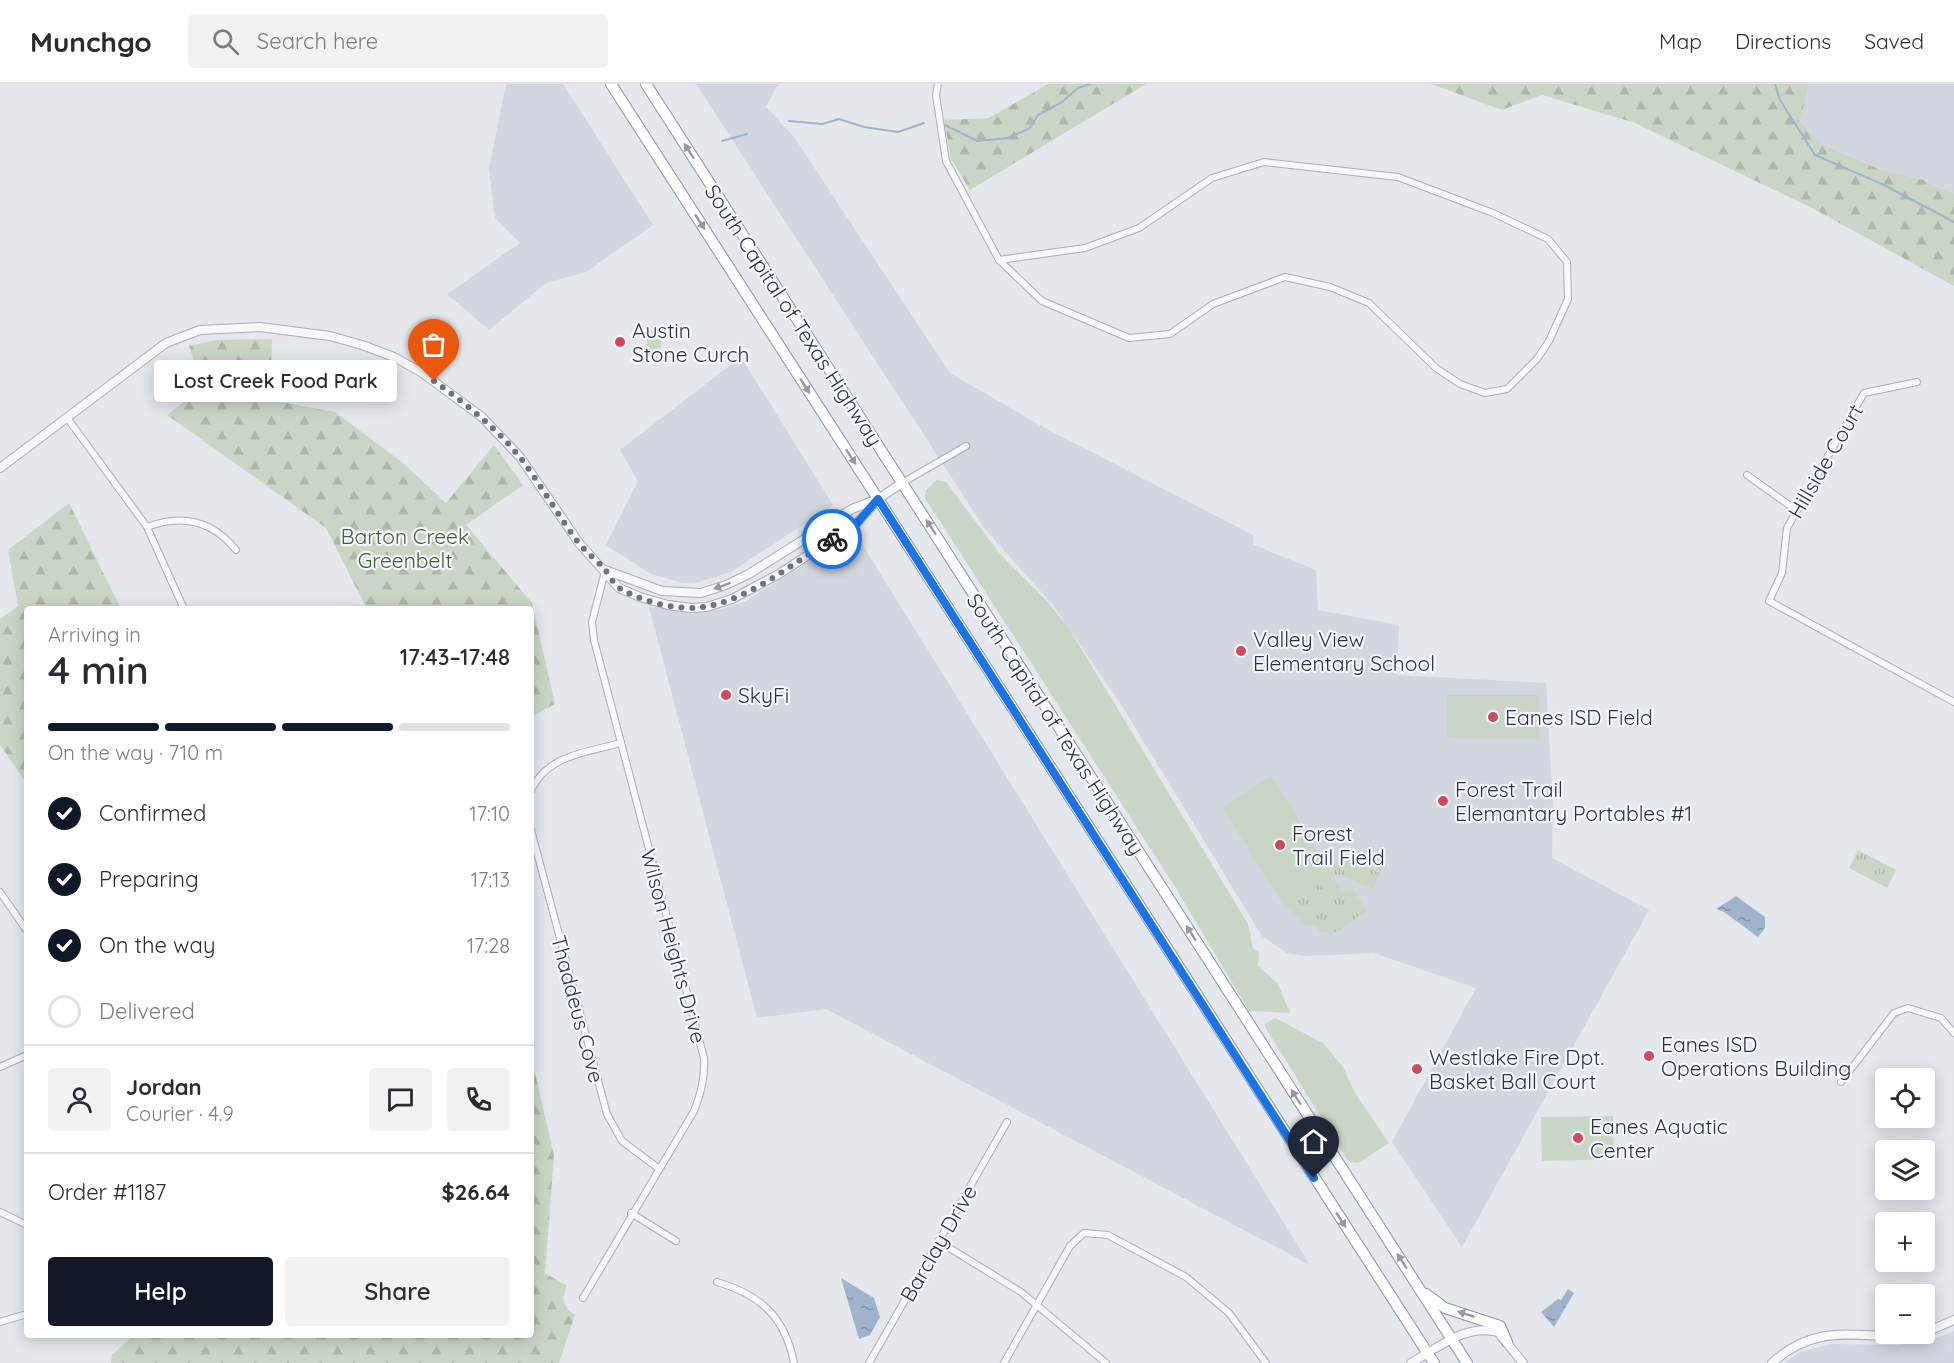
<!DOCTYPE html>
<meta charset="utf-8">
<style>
:root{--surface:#fff;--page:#f2f2f3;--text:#2b2b33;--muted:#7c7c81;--line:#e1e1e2;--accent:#111827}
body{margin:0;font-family:Quicksand,sans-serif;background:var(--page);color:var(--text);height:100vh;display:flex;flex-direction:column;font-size:22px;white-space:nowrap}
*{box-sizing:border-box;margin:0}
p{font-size:20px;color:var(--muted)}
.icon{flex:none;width:33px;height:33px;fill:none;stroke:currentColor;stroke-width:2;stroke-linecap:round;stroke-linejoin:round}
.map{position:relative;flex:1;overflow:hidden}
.details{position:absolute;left:24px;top:522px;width:510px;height:732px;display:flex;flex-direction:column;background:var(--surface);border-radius:6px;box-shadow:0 3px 15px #0003}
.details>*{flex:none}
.tools{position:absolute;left:1875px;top:984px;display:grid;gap:12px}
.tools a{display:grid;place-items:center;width:60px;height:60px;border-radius:6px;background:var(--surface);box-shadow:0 3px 15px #0003;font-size:30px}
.pin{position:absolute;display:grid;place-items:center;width:51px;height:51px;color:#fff;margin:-62px -26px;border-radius:50% 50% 50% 0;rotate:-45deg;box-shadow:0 0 6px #0007}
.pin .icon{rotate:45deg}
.courier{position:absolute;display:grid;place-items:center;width:60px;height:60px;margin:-30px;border:4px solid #1a73e8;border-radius:50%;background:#fff;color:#222;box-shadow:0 2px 8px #0007}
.bubble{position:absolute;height:42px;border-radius:6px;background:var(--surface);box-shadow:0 3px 15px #0003;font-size:20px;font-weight:600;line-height:42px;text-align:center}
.headline em{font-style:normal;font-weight:600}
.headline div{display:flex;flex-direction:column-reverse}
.headline{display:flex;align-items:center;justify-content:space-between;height:102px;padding:0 24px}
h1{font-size:39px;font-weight:600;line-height:45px}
.bar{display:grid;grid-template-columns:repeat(4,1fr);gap:9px 6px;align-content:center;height:72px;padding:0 24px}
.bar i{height:8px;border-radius:4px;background:var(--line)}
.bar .on{background:var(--accent)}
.bar p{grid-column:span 4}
.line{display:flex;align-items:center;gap:15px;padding:0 24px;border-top:2px solid var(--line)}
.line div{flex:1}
.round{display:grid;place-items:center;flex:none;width:63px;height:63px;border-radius:6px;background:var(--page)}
ol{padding:0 24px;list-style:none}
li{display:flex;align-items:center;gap:18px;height:66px}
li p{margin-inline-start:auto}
li .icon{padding:6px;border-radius:50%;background:var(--accent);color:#fff;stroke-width:4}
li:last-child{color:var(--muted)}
li i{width:33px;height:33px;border:3px solid var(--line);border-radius:50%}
.primary-button{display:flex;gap:12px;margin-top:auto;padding:12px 24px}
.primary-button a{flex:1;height:69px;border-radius:6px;background:var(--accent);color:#fff;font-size:24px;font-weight:600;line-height:69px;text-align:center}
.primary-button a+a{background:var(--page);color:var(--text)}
header{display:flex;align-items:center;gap:36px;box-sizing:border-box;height:84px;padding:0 30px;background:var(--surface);border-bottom:2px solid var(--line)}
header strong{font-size:28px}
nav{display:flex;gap:33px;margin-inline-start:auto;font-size:21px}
.search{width:420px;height:54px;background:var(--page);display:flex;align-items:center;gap:15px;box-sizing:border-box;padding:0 21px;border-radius:6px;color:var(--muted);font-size:22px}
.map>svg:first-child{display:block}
.built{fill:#d2d6de}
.grass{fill:#c9d6c5}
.forest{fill:url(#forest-firs)}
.park{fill:url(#park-tufts)}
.water{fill:url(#water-ripples)}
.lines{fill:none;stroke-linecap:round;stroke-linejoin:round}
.stream{stroke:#9fb4cc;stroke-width:2}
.minor-casing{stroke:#a9aeb7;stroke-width:8}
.tertiary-casing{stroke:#a9aeb7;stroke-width:10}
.trunk-casing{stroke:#8b94a3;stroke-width:12}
.minor{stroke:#f7f8fa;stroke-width:6}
.tertiary{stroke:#f7f8fa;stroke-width:8}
.trunk{stroke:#fff;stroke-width:10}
.oneway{fill:#959aa2}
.oneway2{fill:#9196a0}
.done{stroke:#6c737f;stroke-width:6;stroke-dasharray:0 10.8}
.route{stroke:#1a73e8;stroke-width:8}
.poi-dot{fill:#d1495b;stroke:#f4f6f9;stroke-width:2}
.labels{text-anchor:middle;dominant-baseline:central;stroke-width:4.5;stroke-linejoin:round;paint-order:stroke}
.street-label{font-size:21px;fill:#2b3445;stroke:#f4f6f9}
.poi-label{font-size:21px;fill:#2b3445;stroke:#f4f6f9;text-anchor:start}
.park-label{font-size:21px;fill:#3f6138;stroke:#f4f6f9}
</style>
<header>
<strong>Munchgo</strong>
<div class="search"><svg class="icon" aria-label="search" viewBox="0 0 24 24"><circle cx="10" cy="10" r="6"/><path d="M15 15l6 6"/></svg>Search here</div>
<nav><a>Map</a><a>Directions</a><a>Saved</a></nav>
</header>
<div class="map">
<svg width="1954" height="1279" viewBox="0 0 1954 1279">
<defs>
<pattern id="forest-firs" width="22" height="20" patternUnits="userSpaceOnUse" patternTransform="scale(1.5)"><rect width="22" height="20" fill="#c9d6c5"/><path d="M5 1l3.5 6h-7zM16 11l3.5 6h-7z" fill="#adb8ab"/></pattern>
<pattern id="park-tufts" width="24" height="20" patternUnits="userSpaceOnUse" patternTransform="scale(1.5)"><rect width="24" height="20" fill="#c9d6c5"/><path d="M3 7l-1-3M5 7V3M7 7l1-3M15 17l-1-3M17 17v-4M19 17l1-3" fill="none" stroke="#adb8ab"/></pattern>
<pattern id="water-ripples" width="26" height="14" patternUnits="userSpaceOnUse" patternTransform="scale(1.5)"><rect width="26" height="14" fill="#9fb4cc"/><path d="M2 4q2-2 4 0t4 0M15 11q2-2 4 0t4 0" fill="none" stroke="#8293a7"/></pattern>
</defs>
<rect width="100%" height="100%" fill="#e4e7ec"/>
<g class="built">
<polygon points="506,0 563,0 653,141 586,188 546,199 489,246 447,210 520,159 495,134 489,85"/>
<polygon points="696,0 778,0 766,23 794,53 950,289 1041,342 1253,451 1254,461 1316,486 1318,526 1399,541 1397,591 1546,599 1553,720 1552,774 1649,826 1462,1163 1392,1058 1476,904 1373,869 1307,872 1287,869 1262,852 1122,622 1053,521 985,445"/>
<polygon points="1809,0 1954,0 1954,110 1924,96 1879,85 1819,59 1800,37"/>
<polygon points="741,273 833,421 731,488 699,498 683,499 651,490 606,461 638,397 620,366"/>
<polygon points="855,449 1310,1181 826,925 757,934 649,523 695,528 720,526 744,518"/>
<polygon points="1954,1247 1954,1279 1785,1279 1799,1268 1832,1260 1896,1261 1927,1258"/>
</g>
<g class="grass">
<rect x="647" y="246" width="14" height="25"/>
<polygon points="937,396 946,398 1000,470 1046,516 1068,543 1248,840 1253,864 1259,868 1258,882 1278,900 1290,929 1249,927 1177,806 925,414 926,406"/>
<polygon points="1447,611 1539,611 1539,655 1447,654"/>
<polygon points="1271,692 1343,807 1330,816 1318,799 1283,820 1222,723"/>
<polygon points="1275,934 1323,959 1343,983 1355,1009 1389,1059 1358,1079 1348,1077 1264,941"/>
<polygon points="1613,1032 1614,1075 1542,1077 1541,1033"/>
</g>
<g class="forest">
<polygon points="1048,0 1146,0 970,106 951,75 944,36 989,34"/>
<polygon points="1431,0 1809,0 1800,37 1819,59 1879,85 1924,96 1954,110 1954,202 1814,125 1635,39 1542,11 1502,26"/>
<polygon points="272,255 270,316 335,328 403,379 446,419 494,361 523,401 466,441 532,519 555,620 531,633 531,525 367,525 326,444 167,331 203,303 189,262 216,256"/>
<polygon points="69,419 121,525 27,525 27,700 0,661 0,535 18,522 8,466"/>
<path d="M 531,972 L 554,1071 L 545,1189 L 567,1202 C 560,1214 564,1224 575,1231 L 559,1279 L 111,1279 L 112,1271 L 134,1251 L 531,1251 Z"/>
</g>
<g class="park">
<polygon points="1364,766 1376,771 1380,766 1389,767 1382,787 1377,786 1375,781 1374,787 1379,789 1374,805 1334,790 1331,782 1336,778 1342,782 1347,774 1373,781 1360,776"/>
<polygon points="1858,766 1896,786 1887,804 1849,784"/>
<polygon points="1319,798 1329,815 1347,804 1353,805 1367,827 1334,849 1320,848 1316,841 1305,842 1283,820"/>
</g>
<g class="water">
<polygon points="1736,812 1765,833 1765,844 1758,853 1724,828 1716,825"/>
<polygon points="841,1194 874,1214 880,1233 870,1251 859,1255"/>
<polygon points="1568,1205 1574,1209 1554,1243 1541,1228 1558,1215 1561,1216"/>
</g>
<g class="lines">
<g class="stream">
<polyline points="1775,0 1780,16 1815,71 1882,100 1954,138"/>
<polyline points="789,37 822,40 839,35 864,43 898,48 924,39"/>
<polyline points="945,41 977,57 1008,54 1030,44 1038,31 1062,18 1078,4 1090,0"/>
<polyline points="722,57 747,50"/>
</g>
<defs>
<g id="minor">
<polyline points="938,0 936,11 946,77 999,176"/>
<polygon points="1264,78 1398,93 1493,129 1548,155 1567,178 1568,215 1549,257 1537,275 1507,305 1485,309 1460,300 1436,284 1369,219 1330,203 1285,193 1213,220 1170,250 1129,254 1042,217 999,176 1085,164 1139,144 1212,94"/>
<polyline points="1917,298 1864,309 1787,444 1782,489 1769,517 1954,618"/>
<polyline points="68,335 147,443 184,525"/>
<polyline points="1747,391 1796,426"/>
<polyline points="902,399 966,362"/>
<path d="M 147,443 C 182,430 212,436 236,466"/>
<path d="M 531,707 C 546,671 588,668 621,659"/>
<polyline points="531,746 607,1030 622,1057 658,1084"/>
<polyline points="0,808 27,847"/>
<polyline points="0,983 27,971"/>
<polyline points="1841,998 1894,929 1908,924 1941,934 1954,949"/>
<polyline points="0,1128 27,1141"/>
<polyline points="631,1129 676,1157"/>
<polyline points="938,1157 1021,1208 1106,1279"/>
<path d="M 717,1198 C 761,1211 785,1233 794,1279"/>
<path d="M 583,1214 L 694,1027 C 701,1009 705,994 704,974 L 594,556 L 592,538 L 605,487"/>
<polyline points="0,1238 27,1230"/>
<polyline points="869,1279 1007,1038"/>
<polyline points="1004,1279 1070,1162 1084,1149 1108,1151 1186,1193 1229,1229 1266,1279"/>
</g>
<g id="tertiary">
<polyline points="0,384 166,259 200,246 260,243 330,252 362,261 394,273 421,288 482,333 520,373 579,459 619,504 640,513 668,521 691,524 707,523 732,515 779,490 857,439 878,415"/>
<polyline points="605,486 662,507 701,509 726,501 749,490 852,425 878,415 902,399"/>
<polyline points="1924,1249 1954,1236"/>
<path d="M 1411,1279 C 1438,1264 1466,1239 1498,1248 L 1523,1279"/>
<path d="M 1772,1279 C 1822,1233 1866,1259 1924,1250"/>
</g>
<g id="trunk">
<polyline points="611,0 1434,1279"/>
<polyline points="646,0 1467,1279"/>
<polyline points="1426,1210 1445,1224 1500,1242 1507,1258"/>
</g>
</defs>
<use href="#minor" class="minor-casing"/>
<use href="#tertiary" class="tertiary-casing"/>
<use href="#trunk" class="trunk-casing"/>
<use href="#minor" class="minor"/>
<use href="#tertiary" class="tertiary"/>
<use href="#trunk" class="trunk"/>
</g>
<defs><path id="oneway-solid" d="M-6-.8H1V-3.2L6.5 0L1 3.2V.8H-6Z" transform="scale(1.5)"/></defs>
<g class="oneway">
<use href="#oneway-solid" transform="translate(689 67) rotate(-123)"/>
<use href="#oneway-solid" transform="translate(700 138) rotate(57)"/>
<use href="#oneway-solid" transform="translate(805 302) rotate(57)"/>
<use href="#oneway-solid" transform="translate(851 373) rotate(57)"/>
<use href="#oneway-solid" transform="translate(931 443) rotate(-123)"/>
<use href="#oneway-solid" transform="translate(1191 849) rotate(-123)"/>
<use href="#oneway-solid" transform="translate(1296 1013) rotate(-123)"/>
<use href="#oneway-solid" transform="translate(1341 1136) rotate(57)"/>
<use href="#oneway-solid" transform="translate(1402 1177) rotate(-123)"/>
<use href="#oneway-solid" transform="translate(1466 1230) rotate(-162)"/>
</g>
<use class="oneway2" href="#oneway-solid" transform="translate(722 502) rotate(160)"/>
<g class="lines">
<path class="done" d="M 434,297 C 466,320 497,344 522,376 C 542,402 558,432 578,458 C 586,468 596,476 604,484 C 609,491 614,501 621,505 C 644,519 683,528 709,522 C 755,512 793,479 832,455"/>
<polyline class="route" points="832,455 857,439 878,415 1314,1094"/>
</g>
<g class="poi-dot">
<circle cx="620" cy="258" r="6"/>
<circle cx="1241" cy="567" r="6"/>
<circle cx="726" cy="611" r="6"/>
<circle cx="1493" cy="633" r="6"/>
<circle cx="1443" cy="717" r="6"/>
<circle cx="1280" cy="761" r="6"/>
<circle cx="1649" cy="972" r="6"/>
<circle cx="1417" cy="985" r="6"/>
<circle cx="1578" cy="1054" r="6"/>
</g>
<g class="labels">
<g class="street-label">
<text transform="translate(794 231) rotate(57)">South Capital of Texas Highway</text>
<text transform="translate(1825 377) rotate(-60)">Hillside Court</text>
<text transform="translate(1056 640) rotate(57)">South Capital of Texas Highway</text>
<text transform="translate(674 862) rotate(75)">Wilson Heights Drive</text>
<text transform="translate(578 925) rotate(75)">Thaddeus Cove</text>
<text transform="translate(938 1159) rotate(-60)">Barclay Drive</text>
</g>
<g class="poi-label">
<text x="632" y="246">Austin<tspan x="632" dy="24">Stone Curch</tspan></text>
<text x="1253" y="555">Valley View<tspan x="1253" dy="24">Elementary School</tspan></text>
<text x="738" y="611">SkyFi</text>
<text x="1505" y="633">Eanes ISD Field</text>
<text x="1455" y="705">Forest Trail<tspan x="1455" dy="24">Elemantary Portables #1</tspan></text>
<text x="1292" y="749">Forest<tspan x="1292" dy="24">Trail Field</tspan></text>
<text x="1661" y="960">Eanes ISD<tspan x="1661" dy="24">Operations Building</tspan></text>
<text x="1429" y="973">Westlake Fire Dpt.<tspan x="1429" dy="24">Basket Ball Court</tspan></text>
<text x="1590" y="1042">Eanes Aquatic<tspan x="1590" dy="24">Center</tspan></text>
</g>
<g class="park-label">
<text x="405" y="452">Barton Creek<tspan x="405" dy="24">Greenbelt</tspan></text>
</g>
</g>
</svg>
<div class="tools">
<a><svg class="icon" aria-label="locate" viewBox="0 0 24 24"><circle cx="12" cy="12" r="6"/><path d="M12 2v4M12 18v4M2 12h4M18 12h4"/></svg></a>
<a><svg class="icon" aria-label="layers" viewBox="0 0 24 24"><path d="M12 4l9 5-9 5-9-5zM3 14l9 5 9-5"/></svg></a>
<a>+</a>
<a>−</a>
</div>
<div class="pin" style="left:434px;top:297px;background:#ea580c"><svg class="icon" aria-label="bag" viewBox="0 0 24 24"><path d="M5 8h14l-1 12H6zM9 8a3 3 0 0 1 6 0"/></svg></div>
<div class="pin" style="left:1314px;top:1094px;background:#1f2937"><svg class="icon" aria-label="home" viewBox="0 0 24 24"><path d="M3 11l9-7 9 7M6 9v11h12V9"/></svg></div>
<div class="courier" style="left:832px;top:455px"><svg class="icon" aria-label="bike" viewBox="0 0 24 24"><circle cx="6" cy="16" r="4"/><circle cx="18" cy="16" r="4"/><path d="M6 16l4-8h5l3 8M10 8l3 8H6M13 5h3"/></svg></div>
<div class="bubble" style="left:154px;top:276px;width:243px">Lost Creek Food Park</div>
<section class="details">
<div class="headline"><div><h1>4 min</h1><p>Arriving in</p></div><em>17:43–17:48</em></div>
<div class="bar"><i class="on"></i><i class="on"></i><i class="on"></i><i></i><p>On the way · 710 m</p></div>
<ol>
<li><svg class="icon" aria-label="check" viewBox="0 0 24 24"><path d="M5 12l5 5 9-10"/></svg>Confirmed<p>17:10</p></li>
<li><svg class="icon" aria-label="check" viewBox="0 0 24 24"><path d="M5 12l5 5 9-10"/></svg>Preparing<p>17:13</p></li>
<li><svg class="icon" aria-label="check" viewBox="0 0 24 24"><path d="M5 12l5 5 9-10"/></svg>On the way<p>17:28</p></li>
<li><i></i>Delivered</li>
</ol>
<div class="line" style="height:108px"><a class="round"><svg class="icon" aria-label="person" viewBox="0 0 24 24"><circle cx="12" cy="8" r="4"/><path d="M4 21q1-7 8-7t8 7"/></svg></a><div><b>Jordan</b><p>Courier · 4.9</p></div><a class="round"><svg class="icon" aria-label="chat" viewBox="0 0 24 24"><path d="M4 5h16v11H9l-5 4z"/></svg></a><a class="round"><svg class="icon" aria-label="phone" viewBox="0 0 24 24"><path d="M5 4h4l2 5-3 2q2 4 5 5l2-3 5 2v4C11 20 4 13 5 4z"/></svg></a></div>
<div class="line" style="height:78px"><div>Order #1187</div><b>$26.64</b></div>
<div class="primary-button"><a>Help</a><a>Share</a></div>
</section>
</div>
